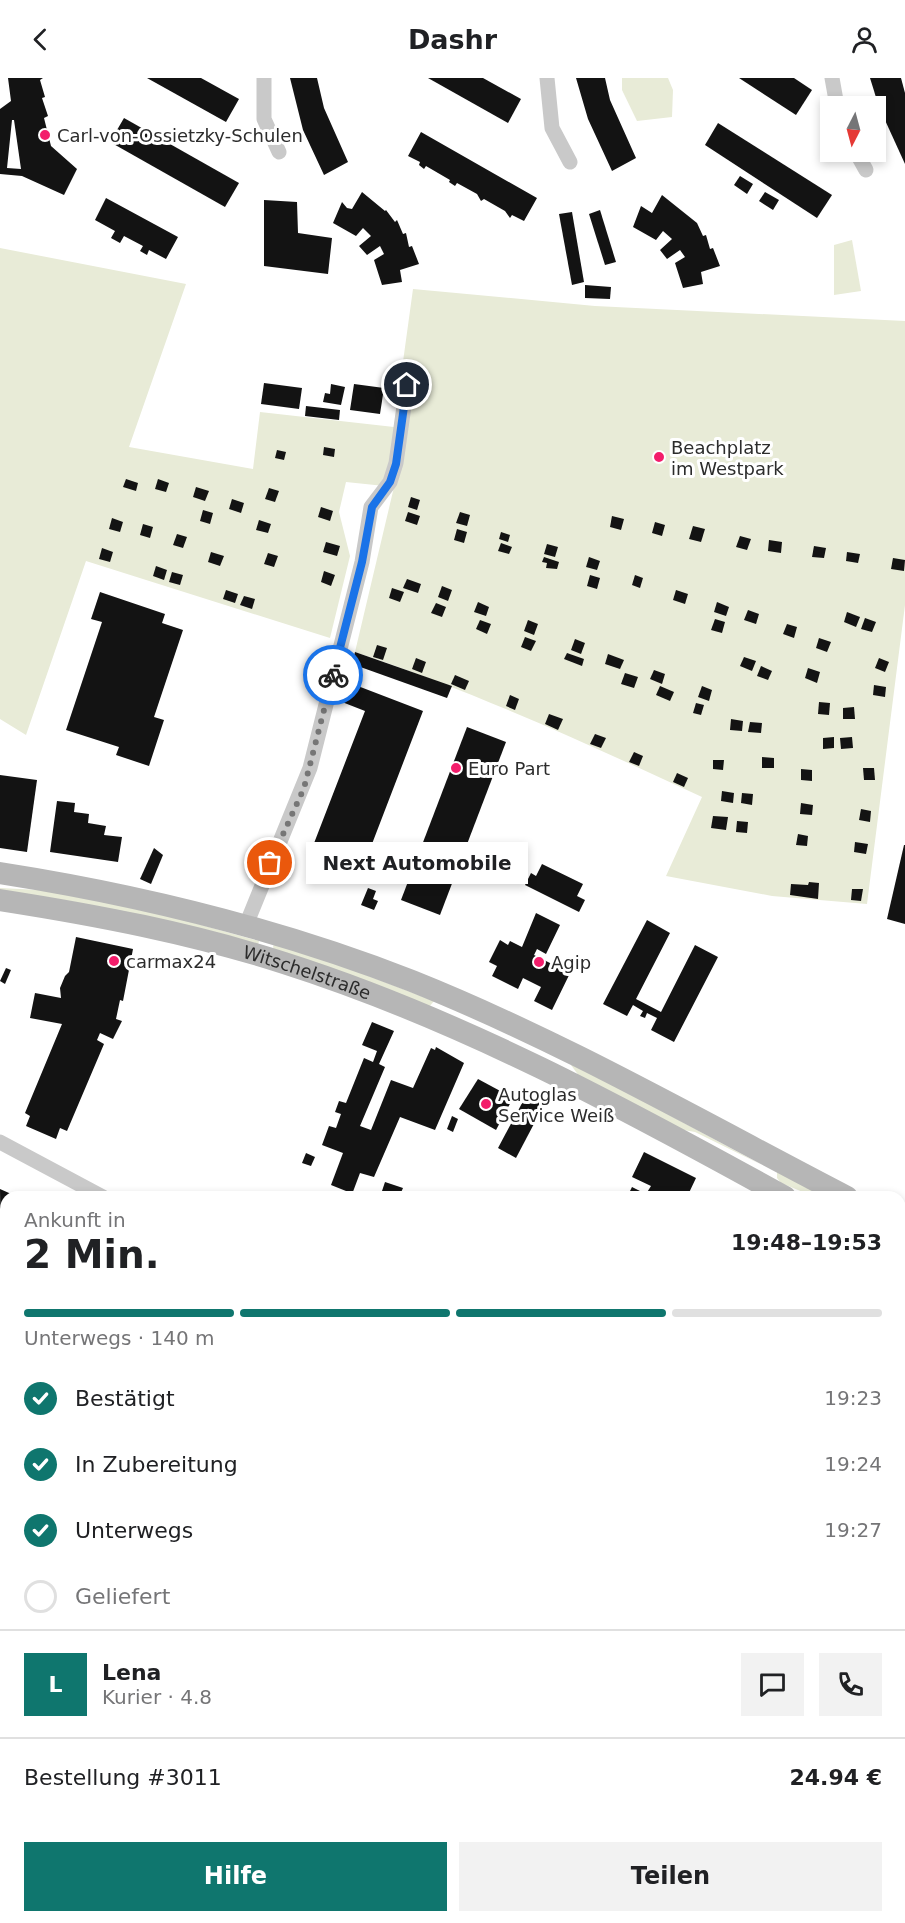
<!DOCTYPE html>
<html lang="de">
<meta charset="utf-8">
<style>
:root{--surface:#fff;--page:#f2f2f2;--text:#202124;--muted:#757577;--line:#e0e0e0;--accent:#0f766e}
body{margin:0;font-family:"DejaVu Sans",sans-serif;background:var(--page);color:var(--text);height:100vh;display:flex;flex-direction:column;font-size:22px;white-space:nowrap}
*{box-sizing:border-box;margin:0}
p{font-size:20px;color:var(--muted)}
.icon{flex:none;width:33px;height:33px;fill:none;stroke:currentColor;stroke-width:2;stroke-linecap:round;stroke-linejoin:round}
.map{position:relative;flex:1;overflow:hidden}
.sheet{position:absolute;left:0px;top:1113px;width:906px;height:732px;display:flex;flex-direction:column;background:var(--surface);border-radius:18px 18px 0 0;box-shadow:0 3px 9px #0003}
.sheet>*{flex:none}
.needle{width:39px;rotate:186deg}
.fabs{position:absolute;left:820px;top:18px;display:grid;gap:12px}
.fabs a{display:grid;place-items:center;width:66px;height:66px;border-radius:0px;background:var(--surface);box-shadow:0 3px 9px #0003;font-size:30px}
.pin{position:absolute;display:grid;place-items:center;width:51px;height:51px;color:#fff;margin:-26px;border:3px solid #fff;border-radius:50%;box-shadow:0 2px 6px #0007}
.courier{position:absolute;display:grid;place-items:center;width:60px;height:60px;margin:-30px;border:4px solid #1a73e8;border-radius:50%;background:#fff;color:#222;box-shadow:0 2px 8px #0007}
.bubble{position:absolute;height:42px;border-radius:0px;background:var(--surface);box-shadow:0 3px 9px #0003;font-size:20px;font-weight:700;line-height:42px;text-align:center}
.head em{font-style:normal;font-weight:700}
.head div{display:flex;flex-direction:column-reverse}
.head{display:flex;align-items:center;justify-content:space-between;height:102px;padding:0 24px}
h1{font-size:39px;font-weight:700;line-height:45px}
.bar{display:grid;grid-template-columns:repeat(4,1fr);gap:9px 6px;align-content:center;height:72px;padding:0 24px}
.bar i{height:8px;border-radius:4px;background:var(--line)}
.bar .on{background:var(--accent)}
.bar p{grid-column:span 4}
.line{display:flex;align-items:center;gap:15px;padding:0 24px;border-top:2px solid var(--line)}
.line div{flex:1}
.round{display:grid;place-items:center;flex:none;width:63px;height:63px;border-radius:0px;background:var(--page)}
ol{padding:0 24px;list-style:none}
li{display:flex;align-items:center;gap:18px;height:66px}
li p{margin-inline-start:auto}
li .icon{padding:6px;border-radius:50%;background:var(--accent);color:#fff;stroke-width:4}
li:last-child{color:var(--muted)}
li i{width:33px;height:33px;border:3px solid var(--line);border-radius:50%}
.button{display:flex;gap:12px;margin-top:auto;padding:12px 24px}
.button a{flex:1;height:69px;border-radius:0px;background:var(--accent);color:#fff;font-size:24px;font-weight:700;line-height:69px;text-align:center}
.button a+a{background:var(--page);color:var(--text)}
header{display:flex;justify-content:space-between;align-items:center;height:78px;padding:0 24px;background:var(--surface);font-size:27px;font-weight:700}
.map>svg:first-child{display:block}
.green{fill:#e8ebd7}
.building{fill:#131313;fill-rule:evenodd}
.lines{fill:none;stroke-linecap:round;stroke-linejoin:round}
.street{stroke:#c9c9c9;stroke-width:15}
.secondary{stroke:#b6b6b6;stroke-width:22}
.primary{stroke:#a4a4a4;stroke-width:24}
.highway{stroke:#939393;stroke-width:28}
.rail-casing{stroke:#818181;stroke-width:7}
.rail{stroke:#fff;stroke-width:4.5;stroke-dasharray:14;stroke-linecap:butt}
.done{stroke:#767676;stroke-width:6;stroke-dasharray:0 10.8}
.route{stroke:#1a73e8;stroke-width:8}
.poi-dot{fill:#f31d6b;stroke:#fff;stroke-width:2}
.labels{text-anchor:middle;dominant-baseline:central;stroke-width:6;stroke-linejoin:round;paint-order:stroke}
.poi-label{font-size:18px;fill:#2c2c2c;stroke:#fff;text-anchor:start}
.street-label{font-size:18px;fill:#2c2c2c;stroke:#fff}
</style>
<header><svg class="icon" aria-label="back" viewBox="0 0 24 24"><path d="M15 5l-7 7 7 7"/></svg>Dashr<svg class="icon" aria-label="person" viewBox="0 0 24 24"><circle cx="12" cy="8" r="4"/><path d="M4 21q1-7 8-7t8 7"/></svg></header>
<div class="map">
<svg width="905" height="1845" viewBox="0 0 905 1845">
<rect width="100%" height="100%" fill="#fff"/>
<g class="green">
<polygon points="622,0 668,0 673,12 672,39 637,43 622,12"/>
<polygon points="852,162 861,213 834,217 834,167"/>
<path d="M 0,170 L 186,206 L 129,369 L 253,391 L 260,334 L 394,349 L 413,211 L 595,228 L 905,243 L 905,527 L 867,826 L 772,818 L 666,798 L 702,719 C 588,666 475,614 355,574 L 394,409 L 346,404 L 339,434 L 350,478 L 330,560 L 86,483 L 26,657 L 0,641 Z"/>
<polygon points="0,810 60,813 127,826 259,863 258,867 0,814"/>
<polygon points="275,862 434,923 429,929 275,874 273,869"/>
<polygon points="573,985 762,1087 695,1054 678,1051 579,998 571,987"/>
<polygon points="777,1093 832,1119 815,1119 781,1105 777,1100"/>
</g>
<g class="building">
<path d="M 8,0 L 43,0 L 40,2 L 45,19 L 42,20 L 48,38 L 44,40 L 51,68 L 77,91 L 64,117 L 22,98 L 0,96 L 0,31 L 11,23 ZM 12,42 L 14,42 L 21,91 L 7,90 Z"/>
<polygon points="147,0 201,0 239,21 226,44"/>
<polygon points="290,0 317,0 324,30 348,84 324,97 303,52"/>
<polygon points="428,0 483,0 521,21 508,45"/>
<polygon points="576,0 605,0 610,22 636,80 612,93 588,41"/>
<polygon points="739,0 794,0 812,12 796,37"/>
<polygon points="870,0 901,0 905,15 905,86 879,29"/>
<polygon points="124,40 239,105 225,129 110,64"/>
<polygon points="718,45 832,117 817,140 705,67"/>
<polygon points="421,54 537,120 524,143 512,137 510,140 505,133 484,121 481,123 477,116 457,105 455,108 449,104 450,102 426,88 424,91 419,87 420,84 408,78"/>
<polygon points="740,98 753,106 747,116 734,107"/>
<polygon points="362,114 385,133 386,132 395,144 397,142 403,156 406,155 409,169 412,168 419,186 400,192 402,204 382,207 374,182 384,176 380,168 367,177 359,168 371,158 363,150 356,158 333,145 342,124 347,130 352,131"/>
<polygon points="765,114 779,122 773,132 759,123"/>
<polygon points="662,117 697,145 703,158 706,157 710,171 713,170 720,188 701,194 703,206 683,210 675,185 685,179 680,172 667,181 660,172 672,161 663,153 656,162 633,149 641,128 652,135"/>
<polygon points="106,120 178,159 166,181 149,172 147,177 140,173 143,168 124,158 120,165 111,160 115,153 95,142"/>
<polygon points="264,122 297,124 298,155 332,160 328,196 264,188"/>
<polygon points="600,132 616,184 605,187 589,136"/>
<polygon points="572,134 584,204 572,207 559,136"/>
<polygon points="585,207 611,209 610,221 585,220"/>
<polygon points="264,305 302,310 299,331 261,326"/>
<polygon points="331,306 345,309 341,327 323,324 325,315 330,316"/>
<polygon points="354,306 384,310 380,336 350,332"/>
<polygon points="306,328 340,332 339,342 305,338"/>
<polygon points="324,369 335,371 334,379 323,377"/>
<polygon points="277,372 286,374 284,382 275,380"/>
<polygon points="126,401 138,405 136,413 123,409"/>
<polygon points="158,401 169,405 166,414 155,411"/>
<polygon points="196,409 209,413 205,423 193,419"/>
<polygon points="269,410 279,413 275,424 265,421"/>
<polygon points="411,419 420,422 417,432 408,429"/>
<polygon points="232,421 244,425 241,435 229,431"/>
<polygon points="321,429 333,433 330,443 318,439"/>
<polygon points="203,432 213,435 210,446 200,443"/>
<polygon points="408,434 420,438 417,447 405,443"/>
<polygon points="460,434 470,437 467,448 456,445"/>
<polygon points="612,438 624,441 621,452 610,449"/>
<polygon points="112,440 123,444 120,454 109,451"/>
<polygon points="259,442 271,446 268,455 256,452"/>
<polygon points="655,444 665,447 662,458 652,455"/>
<polygon points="143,446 153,449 150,460 140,457"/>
<polygon points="693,448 705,451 701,464 689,461"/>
<polygon points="457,451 467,454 464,465 454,462"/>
<polygon points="501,454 510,457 508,464 499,461"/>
<polygon points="177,456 187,459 183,470 173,467"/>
<polygon points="740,458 751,461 747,472 736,469"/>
<polygon points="769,462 782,464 781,475 768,473"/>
<polygon points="326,464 340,468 337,478 323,474"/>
<polygon points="501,465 512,469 509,476 498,473"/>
<polygon points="547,466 558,469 555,479 544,476"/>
<polygon points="814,468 826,470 824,480 812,479"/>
<polygon points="102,470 113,474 110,484 99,481"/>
<polygon points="211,474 224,478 220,488 208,484"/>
<polygon points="847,474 860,476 858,485 846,483"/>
<polygon points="268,475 278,478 274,489 264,486"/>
<polygon points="544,479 559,484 557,491 546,490 547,485 542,484"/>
<polygon points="589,479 600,483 597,492 586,489"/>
<polygon points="893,480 905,482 904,493 891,491"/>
<polygon points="156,488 167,492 164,502 153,498"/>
<polygon points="324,493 335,497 331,508 321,504"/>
<polygon points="172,494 183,497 180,507 169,504"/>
<polygon points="590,497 600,500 597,511 587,508"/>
<polygon points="635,497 643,500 640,510 632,507"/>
<polygon points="407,501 421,506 418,515 403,510"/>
<polygon points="442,508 452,512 448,523 438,519"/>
<polygon points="392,510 404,514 400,524 389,520"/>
<polygon points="226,512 238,516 235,525 223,521"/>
<polygon points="676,512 688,516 685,526 673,522"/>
<polygon points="100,514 165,536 162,545 183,552 154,639 164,642 149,688 116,677 119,669 66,652 102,544 91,541"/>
<polygon points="244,518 255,521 252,531 240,527"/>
<polygon points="478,524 489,529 486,538 474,534"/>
<polygon points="717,524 729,529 726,538 714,534"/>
<polygon points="436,525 446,529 442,539 431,535"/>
<polygon points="748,532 759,536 756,546 744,542"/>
<polygon points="847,534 860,539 856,549 844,544"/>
<polygon points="865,540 876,544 872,554 861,551"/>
<polygon points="715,541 725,544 722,555 711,552"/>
<polygon points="480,542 491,546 487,556 476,551"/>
<polygon points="528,542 538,546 534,557 524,553"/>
<polygon points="787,546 797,549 794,560 783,556"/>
<polygon points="525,559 536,563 531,573 521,569"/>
<polygon points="819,560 831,564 827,574 816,570"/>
<polygon points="575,561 585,565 581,576 571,572"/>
<polygon points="377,567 387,570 383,582 373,579"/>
<polygon points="355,574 452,608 447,620 352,586"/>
<polygon points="567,575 584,581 582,588 564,581"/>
<polygon points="608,576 624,582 620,591 605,586"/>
<polygon points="744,579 756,583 752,593 740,588"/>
<polygon points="416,580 426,584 422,595 412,591"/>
<polygon points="879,580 889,584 885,594 875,590"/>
<polygon points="761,588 772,593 768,602 757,598"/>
<polygon points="808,590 820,594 817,605 805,600"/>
<polygon points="654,592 665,596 662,606 650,601"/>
<polygon points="625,595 638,599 634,610 621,606"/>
<polygon points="455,597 469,603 465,612 451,606"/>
<polygon points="350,605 423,633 357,805 306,786 365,633 342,624"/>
<polygon points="874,607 886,609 885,619 873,617"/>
<polygon points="660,608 674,614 670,623 656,617"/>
<polygon points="702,608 712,612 709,623 698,619"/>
<polygon points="510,617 519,621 515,632 506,628"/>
<polygon points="819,624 830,625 829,637 818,636"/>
<polygon points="696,625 704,627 701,637 693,635"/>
<polygon points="854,629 855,641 843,641 843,630"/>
<polygon points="549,636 563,641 558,652 545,646"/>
<polygon points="731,641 743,643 742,653 730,652"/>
<polygon points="750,644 762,645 761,655 748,654"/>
<polygon points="467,649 506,664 440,837 401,822"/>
<polygon points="595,656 606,660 601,670 590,666"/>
<polygon points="834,659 834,670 823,671 823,660"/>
<polygon points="852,659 853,670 841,671 840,660"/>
<polygon points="634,674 643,678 639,688 629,684"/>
<polygon points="762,679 774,680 774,690 762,690"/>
<polygon points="713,682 724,682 723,692 713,691"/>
<polygon points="863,690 874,690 875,702 864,702"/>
<polygon points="801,691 812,692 812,703 801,702"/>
<polygon points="677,695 688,700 684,709 673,704"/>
<polygon points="0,697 37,702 27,774 0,770"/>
<polygon points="722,713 734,715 733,725 721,723"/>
<polygon points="742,715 753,716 752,727 741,725"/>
<polygon points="57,723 75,725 74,734 89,736 88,745 106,748 104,757 122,759 118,784 50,774"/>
<polygon points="801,725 813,727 812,737 800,736"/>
<polygon points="861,731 871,733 870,744 859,742"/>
<polygon points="713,738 728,739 726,752 711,750"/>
<polygon points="737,743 748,744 747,755 736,754"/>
<polygon points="798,756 808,758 807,768 796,767"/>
<polygon points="855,764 868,766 866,776 854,774"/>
<polygon points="904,767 905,767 905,846 887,841"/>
<polygon points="154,770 163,777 151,806 140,801"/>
<polygon points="542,786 583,806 577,818 585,822 579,834 525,807 531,795 536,798"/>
<polygon points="809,804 819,805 818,821 790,817 791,806 808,807"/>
<polygon points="368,810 376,813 373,821 378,823 374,832 361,827"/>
<polygon points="852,811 863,811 861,823 851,822"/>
<polygon points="536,835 560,847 546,876 537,871 534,877 552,886 555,880 573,889 552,932 534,923 541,909 523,900 518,911 492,898 497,888 489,884 500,862 508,867 510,863 522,869"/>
<polygon points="647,842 670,855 636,921 661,934 695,867 718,879 674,964 651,952 657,940 647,935 645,940 640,938 643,933 633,927 627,938 603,926"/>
<polygon points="76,859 133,871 123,923 120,922 116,941 122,943 113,961 100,955 97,962 104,966 67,1053 60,1050 56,1061 26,1048 30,1038 25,1035 62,946 30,940 35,915 61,920 60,910 65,898 69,894"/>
<polygon points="6,890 11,892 5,906 0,903"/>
<polygon points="372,944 394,953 379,986 385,989 360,1048 371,1052 391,1002 413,1010 431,970 435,972 436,969 464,985 435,1052 400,1039 374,1099 360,1095 351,1119 349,1119 345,1118 346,1113 331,1107 343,1075 322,1067 329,1048 336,1050 341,1036 335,1034 339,1023 346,1025 364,980 373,984 377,973 362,967"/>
<polygon points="478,1001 513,1020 496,1052 459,1031"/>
<polygon points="528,1014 546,1023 516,1080 498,1070"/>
<polygon points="452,1038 458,1041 453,1054 447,1051"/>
<polygon points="644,1074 696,1100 687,1119 674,1119 665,1115 663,1119 627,1119 632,1109 646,1116 651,1108 632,1099"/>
<polygon points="306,1075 315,1079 311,1088 302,1085"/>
<polygon points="385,1104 403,1110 399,1119 380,1119"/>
<polygon points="0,1111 18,1119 6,1119 6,1263 2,1273"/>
<polygon points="697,1114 706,1115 711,1119 694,1119"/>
<polygon points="900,1227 905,1229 905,1291 900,1290"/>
<polygon points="900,1299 905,1301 904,1388 900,1387"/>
<polygon points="900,1834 905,1838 905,1845 893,1845 900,1839"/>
<polygon points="179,1839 202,1839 204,1844 181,1845"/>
<polygon points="304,1839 333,1839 329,1845 313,1845"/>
<polygon points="790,1839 820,1839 830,1845 790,1845 787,1843"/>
<polygon points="836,1839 861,1839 870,1845 832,1845"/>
</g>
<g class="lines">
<g class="street">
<polyline points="264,0 264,41 279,74"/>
<polyline points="547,0 552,50 570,84"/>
<polyline points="832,0 837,28"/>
<polyline points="856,74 866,92"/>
<polyline points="246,847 310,690 362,484 371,429 390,404 396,385 407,307"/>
<polyline points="0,1064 103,1119"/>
<polyline points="900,1404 905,1406"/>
<polyline points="900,1620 905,1610"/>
<polyline points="900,1683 905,1685"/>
<polyline points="780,1845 780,1839"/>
</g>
<g class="secondary">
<path d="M 0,795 C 141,817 279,851 412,903 C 562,963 704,1045 847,1119"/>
<path id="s1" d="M 0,822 C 96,837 191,855 284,885 C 460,941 624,1030 785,1119"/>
<polyline points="900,1146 905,1149"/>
<polyline points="900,1184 905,1186"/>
</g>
<g class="primary">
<polyline points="900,1508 905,1496"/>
<polyline points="900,1555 905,1544"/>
<polyline points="750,1845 753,1839"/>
</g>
<g class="highway">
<polyline points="0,1374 6,1379"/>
<polyline points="0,1409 6,1413"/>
<polyline points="515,1839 523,1845"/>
<polyline points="564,1839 572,1845"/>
<polyline points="608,1839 616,1845"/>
<polyline points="657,1839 681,1845 703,1839"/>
</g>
<defs>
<g id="rail">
<polyline points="0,1471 6,1476"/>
<polyline points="0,1503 6,1507"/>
<polyline points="0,1515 6,1519"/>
<polyline points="0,1534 6,1537"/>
<polyline points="416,1839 423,1845"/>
<polyline points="430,1839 438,1845"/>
<polyline points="467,1839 475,1845"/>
<polyline points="483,1839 491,1845"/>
</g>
</defs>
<use href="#rail" class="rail-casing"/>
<use href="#rail" class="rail"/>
</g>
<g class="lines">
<polyline class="done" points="270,785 304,710 333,597"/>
<polyline class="route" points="333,597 362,484 372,429 390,404 396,386 407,307"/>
</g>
<g class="poi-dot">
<circle cx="45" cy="57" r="6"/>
<circle cx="659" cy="379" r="6"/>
<circle cx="456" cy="690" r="6"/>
<circle cx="114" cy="883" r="6"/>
<circle cx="539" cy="884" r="6"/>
<circle cx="486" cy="1026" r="6"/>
</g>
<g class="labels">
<g class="poi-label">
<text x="57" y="57">Carl-von-Ossietzky-Schulen</text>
<text x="671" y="369">Beachplatz<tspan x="671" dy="21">im Westpark</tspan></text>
<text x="468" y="690">Euro Part</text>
<text x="126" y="883">carmax24</text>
<text x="551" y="884">Agip</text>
<text x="498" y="1016">Autoglas<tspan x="498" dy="21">Service Weiß</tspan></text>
</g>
<g class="street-label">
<text stroke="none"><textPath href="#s1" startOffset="316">Witschelstraße</textPath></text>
</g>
</g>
</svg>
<div class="fabs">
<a><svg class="needle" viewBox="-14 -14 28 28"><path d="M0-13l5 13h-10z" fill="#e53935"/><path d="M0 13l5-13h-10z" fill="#757577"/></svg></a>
</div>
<div class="pin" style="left:270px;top:785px;background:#ea580c"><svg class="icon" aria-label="bag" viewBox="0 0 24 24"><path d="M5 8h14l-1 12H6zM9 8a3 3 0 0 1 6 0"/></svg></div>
<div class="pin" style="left:407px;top:307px;background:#1f2937"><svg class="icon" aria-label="home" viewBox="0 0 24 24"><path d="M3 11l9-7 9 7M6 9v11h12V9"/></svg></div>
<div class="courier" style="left:333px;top:597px"><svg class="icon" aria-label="bike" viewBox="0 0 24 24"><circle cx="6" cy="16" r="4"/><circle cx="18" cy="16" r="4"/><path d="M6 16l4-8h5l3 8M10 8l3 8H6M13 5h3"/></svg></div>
<div class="bubble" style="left:306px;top:764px;width:222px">Next Automobile</div>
<section class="sheet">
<div class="head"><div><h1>2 Min.</h1><p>Ankunft in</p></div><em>19:48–19:53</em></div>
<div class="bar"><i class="on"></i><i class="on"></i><i class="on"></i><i></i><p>Unterwegs · 140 m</p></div>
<ol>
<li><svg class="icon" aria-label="check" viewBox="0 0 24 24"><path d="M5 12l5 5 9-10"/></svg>Bestätigt<p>19:23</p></li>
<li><svg class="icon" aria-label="check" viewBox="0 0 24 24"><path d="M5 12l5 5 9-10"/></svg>In Zubereitung<p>19:24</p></li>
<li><svg class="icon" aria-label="check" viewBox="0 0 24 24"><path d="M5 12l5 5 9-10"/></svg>Unterwegs<p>19:27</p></li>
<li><i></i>Geliefert</li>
</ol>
<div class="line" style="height:108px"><b class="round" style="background:var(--accent);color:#fff">L</b><div><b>Lena</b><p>Kurier · 4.8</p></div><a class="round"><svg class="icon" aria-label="chat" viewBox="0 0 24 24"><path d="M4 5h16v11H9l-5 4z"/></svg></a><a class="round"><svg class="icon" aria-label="phone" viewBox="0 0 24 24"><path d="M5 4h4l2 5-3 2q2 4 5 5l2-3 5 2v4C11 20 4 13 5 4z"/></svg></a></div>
<div class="line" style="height:78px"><div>Bestellung #3011</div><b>24.94 €</b></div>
<div class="button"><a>Hilfe</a><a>Teilen</a></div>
</section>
</div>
